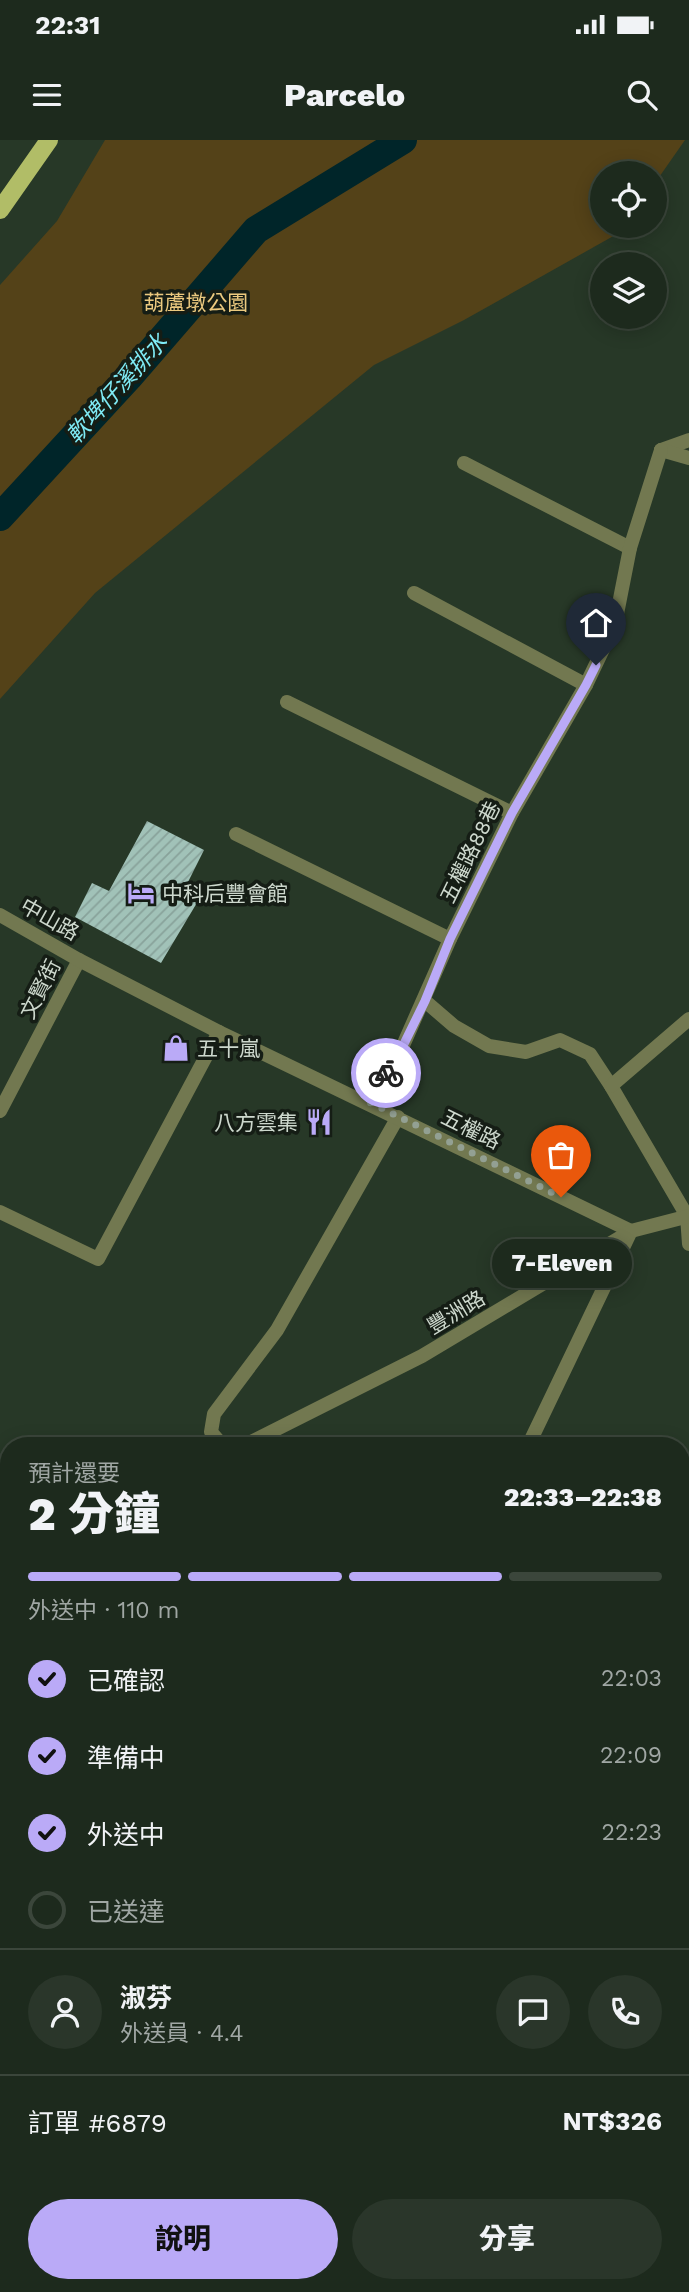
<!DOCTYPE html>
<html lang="zh-TW">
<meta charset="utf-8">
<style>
:root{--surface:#1d2a1d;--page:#2a362a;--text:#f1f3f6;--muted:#a0a7a4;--line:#3b463b;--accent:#baaaf7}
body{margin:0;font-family:"Work Sans","Noto Sans TC",sans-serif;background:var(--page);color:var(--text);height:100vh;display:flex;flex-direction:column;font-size:26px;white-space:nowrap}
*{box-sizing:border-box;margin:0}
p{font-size:23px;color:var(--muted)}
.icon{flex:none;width:38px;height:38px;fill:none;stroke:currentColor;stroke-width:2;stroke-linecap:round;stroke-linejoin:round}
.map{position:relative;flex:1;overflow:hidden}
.sheet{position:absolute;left:0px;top:1297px;width:690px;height:856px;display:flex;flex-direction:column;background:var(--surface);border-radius:28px 28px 0 0;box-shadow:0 4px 18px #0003,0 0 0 2px var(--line)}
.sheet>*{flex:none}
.fabs{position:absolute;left:590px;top:21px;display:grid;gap:14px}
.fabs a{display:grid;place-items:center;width:77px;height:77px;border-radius:50%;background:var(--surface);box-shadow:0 4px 18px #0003,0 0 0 2px var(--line);font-size:35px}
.pin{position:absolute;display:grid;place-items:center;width:60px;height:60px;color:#fff;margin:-72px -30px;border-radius:50% 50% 50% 0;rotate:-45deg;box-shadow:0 0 7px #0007}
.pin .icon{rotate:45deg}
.courier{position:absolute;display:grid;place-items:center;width:70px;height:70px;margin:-35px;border:5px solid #baaaf7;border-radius:50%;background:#fff;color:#222;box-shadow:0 2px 9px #0007}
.bubble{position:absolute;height:49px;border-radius:24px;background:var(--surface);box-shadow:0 4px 18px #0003,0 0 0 2px var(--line);font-size:23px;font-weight:800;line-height:49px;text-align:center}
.head em{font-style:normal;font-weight:800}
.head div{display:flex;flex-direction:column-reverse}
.head{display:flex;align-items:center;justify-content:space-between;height:119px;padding:0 28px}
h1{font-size:46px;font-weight:800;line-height:52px}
.bar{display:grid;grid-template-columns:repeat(4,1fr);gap:10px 7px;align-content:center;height:84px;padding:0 28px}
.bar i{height:9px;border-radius:5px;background:var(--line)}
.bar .active{background:var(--accent)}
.bar p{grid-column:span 4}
.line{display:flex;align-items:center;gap:18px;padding:0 28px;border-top:2px solid var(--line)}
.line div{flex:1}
.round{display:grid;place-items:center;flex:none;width:74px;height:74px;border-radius:37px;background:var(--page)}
ol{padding:0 28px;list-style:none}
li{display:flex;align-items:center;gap:21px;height:77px}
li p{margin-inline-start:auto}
li .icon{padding:7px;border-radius:50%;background:var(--accent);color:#111;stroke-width:4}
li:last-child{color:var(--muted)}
li i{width:38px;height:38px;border:4px solid var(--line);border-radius:50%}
.button{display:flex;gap:14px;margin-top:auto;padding:14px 28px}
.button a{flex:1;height:80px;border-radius:42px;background:var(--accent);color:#111;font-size:28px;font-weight:800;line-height:80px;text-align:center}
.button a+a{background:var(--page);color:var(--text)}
.status{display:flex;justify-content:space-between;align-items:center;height:49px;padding:0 35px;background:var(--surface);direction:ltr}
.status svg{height:19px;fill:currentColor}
header{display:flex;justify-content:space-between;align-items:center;height:91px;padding:0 28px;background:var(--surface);font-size:32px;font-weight:800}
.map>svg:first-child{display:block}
.green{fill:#544218}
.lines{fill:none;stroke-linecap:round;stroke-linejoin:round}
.canal{stroke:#002529;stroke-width:28}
.building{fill:url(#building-hatch)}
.service{stroke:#727850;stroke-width:14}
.minor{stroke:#727850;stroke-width:14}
.tertiary{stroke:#727850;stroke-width:14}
.primary{stroke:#b1bd67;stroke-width:18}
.done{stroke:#93a093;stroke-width:7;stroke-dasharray:0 12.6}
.route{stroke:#baaaf7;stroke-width:9}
.labels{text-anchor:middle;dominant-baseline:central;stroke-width:7;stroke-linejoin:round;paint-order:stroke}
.park-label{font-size:21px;fill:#ebc97f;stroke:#151d15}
.street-label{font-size:21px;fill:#cdd8cd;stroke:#151d15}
.poi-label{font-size:21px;fill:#cdd8cd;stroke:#151d15;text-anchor:start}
.water-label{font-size:23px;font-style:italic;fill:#7febf6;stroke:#151d15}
</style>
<div class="status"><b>22:31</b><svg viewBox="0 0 49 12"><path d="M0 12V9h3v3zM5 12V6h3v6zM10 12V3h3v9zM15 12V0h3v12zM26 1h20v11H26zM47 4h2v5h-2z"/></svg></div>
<header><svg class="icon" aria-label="menu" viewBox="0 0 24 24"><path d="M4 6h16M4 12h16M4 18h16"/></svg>Parcelo<svg class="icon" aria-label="search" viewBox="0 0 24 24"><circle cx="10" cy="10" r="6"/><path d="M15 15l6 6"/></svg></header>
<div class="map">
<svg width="689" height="2152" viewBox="0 0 689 2152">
<defs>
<pattern id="building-hatch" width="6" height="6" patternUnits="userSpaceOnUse" patternTransform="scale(1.75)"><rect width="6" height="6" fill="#a1c2b8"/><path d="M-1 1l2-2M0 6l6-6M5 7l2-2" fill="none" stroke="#88a29a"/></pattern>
</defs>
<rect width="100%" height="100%" fill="#273827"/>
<polygon class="green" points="105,0 685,0 655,43 654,33 602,33 602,86 623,86 617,94 464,180 374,225 95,453 0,559 0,145 57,81"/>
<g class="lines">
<polyline class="canal" points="0,377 129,237 256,90 403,0"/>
</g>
<polygon class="building" points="147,681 204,710 185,748 201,756 161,823 75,777 92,743 109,751"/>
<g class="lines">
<g class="service">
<polyline points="0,1072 98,1119 219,892"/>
<polyline points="687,1076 689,1104"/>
<polyline points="223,1306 211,1292 214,1274 277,1190 398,977"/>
<polyline points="681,1600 689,1590"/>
</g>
<g class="minor">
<polyline points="661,310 689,300"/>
<polyline points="661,310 689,318"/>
<polyline points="464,323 630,408"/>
<polyline points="414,453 586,545"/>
<polyline points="287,562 512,673"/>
<polyline points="236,694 450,799"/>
<polyline points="425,861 454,886 489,906 526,912 560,900 590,914 611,946 687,1076"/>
<polyline points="611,946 689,879"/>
<polyline points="367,961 401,910 450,799 512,673 586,545 615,484 630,408 661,310"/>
<polyline points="0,971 79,820"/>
<polyline points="528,1306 631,1091"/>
<polyline points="160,2152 163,2144"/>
</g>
<g class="tertiary">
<polyline points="0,775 79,820 219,892 631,1091"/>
<polyline points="243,1306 422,1216 631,1091 689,1076"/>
<polyline points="0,1429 9,1425"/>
<polyline points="0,1609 9,1610"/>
<polyline points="681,1628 689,1627"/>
<polyline points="0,2103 9,2108"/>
<polyline points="68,2144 82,2152"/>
</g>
<polyline class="primary" points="0,70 49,0"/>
</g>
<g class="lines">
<polyline class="done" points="386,933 367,961 561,1057"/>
<polyline class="route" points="386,933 401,910 425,861 450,799 512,673 586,545 596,525"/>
</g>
<defs>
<symbol id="hotel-bare" viewBox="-9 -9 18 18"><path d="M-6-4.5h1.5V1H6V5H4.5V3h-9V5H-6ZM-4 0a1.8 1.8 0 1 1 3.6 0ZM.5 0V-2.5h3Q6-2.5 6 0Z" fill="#baaaf7" stroke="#151d15" stroke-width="2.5" paint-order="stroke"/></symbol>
<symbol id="shop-bare" viewBox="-9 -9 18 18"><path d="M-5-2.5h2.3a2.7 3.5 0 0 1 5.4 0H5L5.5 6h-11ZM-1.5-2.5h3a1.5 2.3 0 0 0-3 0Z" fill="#baaaf7" stroke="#151d15" stroke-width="2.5" paint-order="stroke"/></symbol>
<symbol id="restaurant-bare" viewBox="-9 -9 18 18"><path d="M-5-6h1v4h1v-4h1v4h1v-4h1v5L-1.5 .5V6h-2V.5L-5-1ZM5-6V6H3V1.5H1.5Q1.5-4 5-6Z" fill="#baaaf7" stroke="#151d15" stroke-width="2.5" paint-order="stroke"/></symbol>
</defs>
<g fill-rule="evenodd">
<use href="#hotel-bare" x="122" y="734" width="38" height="38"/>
<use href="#shop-bare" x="157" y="889" width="38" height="38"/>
<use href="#restaurant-bare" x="300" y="963" width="38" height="38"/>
</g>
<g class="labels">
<g class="park-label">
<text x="196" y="162">葫蘆墩公園</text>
</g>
<g class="street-label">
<text transform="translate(470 712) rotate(-64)">五權路88巷</text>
<text transform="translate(50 779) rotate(29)">中山路</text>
<text transform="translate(40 849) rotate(-63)">文賢街</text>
<text transform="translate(471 989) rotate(26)">五權路</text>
<text transform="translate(456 1172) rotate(-31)">豐洲路</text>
</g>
<g class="poi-label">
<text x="162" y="753">中科后豐會館</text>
<text x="197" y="908">五十嵐</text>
<text x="298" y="982" text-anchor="end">八方雲集</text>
</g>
<g class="water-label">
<text transform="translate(117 249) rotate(-48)">軟埤仔溪排水</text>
</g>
</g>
</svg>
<div class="fabs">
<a><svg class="icon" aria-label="locate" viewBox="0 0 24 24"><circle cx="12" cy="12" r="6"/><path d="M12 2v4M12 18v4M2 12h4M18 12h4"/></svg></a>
<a><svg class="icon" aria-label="layers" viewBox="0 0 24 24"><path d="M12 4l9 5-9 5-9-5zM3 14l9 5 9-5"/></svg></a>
</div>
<div class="pin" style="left:561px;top:1057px;background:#ea580c"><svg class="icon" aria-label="bag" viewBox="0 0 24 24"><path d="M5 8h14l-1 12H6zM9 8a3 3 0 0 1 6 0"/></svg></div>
<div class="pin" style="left:596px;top:525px;background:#1f2937"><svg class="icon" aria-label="home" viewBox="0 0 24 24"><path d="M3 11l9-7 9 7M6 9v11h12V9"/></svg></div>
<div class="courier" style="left:386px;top:933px"><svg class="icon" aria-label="bike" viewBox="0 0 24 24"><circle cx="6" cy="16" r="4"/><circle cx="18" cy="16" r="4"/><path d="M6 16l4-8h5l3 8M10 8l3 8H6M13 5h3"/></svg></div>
<div class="bubble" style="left:492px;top:1099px;width:140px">7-Eleven</div>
<section class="sheet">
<div class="head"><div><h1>2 分鐘</h1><p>預計還要</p></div><em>22:33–22:38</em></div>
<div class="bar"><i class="active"></i><i class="active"></i><i class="active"></i><i></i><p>外送中 · 110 m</p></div>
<ol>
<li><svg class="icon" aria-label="check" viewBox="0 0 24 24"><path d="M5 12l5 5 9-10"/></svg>已確認<p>22:03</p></li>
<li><svg class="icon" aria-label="check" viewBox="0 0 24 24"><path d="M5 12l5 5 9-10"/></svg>準備中<p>22:09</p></li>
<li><svg class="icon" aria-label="check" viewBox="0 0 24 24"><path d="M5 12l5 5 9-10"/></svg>外送中<p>22:23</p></li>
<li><i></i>已送達</li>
</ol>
<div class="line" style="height:126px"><a class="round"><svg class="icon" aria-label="person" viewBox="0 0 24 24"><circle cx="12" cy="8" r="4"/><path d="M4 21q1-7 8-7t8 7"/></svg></a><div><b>淑芬</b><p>外送員 · 4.4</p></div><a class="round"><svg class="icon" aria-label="chat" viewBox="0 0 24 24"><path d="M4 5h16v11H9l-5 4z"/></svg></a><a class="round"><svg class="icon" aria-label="phone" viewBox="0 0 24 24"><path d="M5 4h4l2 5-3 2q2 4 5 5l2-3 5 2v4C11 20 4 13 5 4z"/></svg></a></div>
<div class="line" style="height:91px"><div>訂單 #6879</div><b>NT$326</b></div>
<div class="button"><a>說明</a><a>分享</a></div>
</section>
</div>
